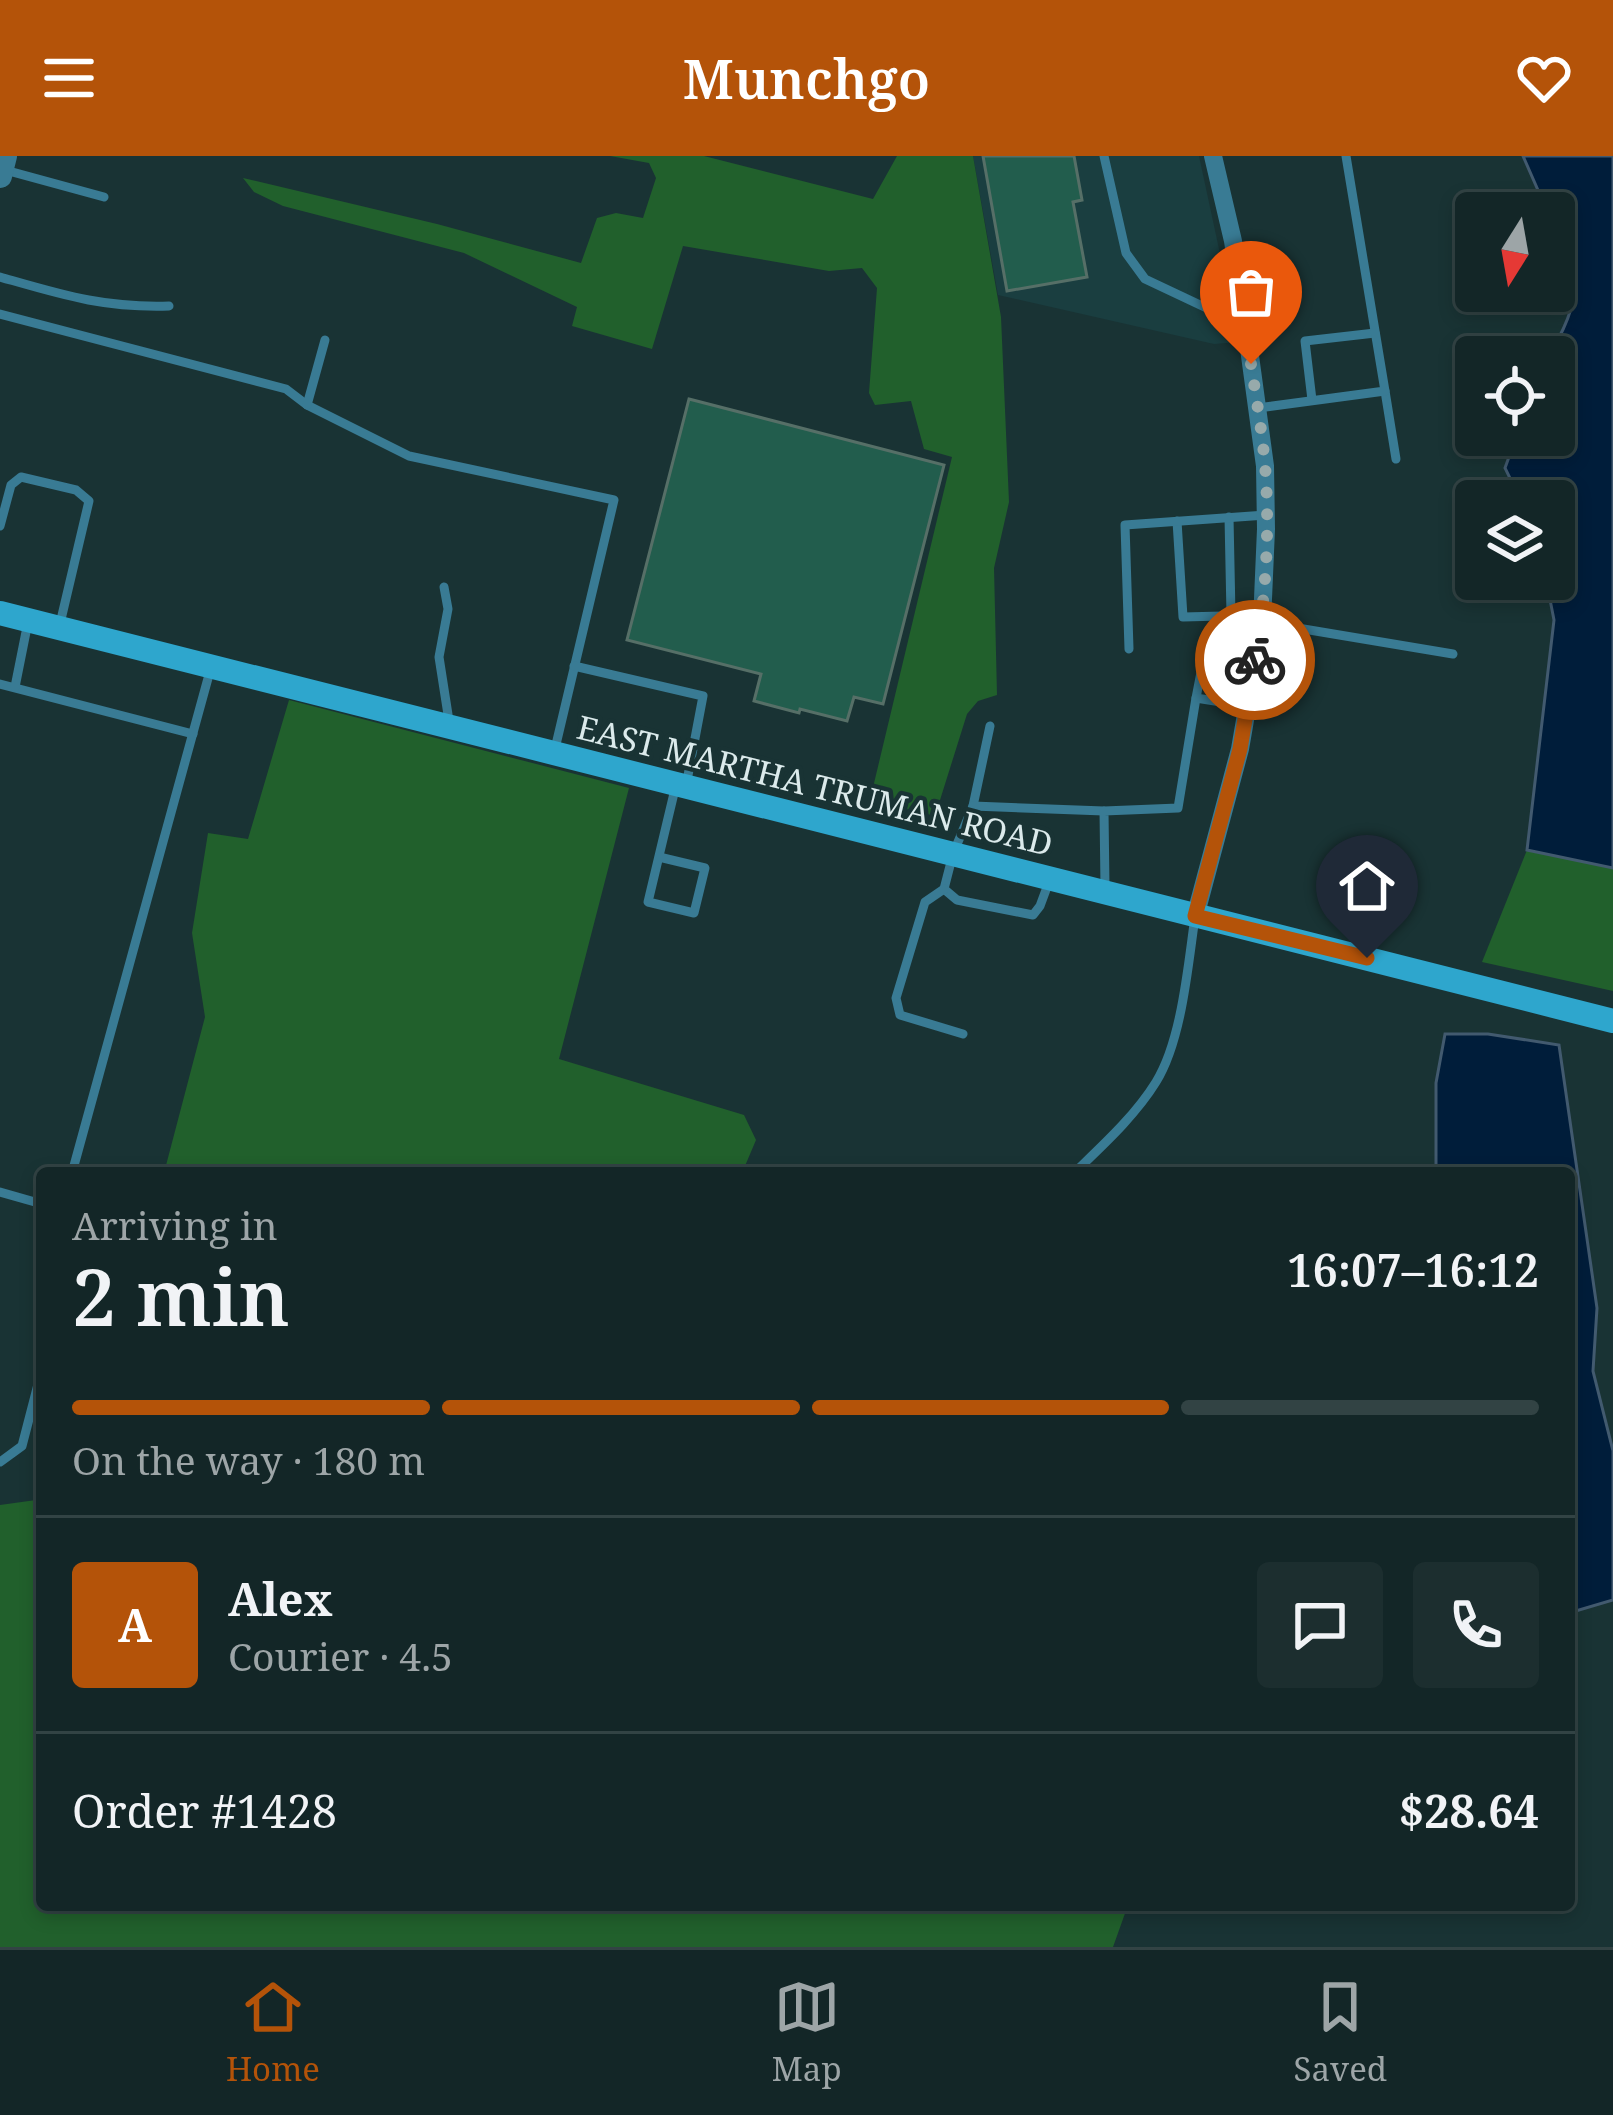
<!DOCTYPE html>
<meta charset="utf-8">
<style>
:root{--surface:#132627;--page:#1c2e2f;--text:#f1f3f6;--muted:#9da5a7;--line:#324344;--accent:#b45309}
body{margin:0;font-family:"Noto Serif",serif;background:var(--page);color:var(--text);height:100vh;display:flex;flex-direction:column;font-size:45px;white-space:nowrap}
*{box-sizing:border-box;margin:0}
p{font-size:39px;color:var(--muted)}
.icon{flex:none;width:66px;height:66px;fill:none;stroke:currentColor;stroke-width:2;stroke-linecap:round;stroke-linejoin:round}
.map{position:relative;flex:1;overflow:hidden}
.side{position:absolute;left:36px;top:1011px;width:1539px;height:744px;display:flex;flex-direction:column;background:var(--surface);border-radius:12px;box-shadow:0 6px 18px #0003,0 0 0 3px var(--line)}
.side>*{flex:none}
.needle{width:78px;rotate:191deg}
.controls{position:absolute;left:1455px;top:36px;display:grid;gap:24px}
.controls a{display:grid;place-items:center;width:120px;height:120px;border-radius:12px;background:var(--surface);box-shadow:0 6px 18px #0003,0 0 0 3px var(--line);font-size:60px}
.pin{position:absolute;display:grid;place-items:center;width:102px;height:102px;color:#fff;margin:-123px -51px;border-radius:50% 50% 50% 0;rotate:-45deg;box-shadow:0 0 12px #0007}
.pin .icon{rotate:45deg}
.courier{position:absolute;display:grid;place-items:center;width:120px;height:120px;margin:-60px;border:9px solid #b45309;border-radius:50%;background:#fff;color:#222;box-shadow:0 3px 15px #0007}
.overview em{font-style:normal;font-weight:600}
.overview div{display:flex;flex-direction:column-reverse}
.overview{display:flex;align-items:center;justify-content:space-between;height:204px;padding:0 36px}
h1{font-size:78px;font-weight:600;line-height:90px}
.bar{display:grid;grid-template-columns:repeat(4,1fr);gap:18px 12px;align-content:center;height:144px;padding:0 36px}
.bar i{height:15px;border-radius:9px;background:var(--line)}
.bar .selected{background:var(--accent)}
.bar p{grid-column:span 4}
.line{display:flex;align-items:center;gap:30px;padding:0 36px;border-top:3px solid var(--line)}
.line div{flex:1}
.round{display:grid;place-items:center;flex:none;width:126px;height:126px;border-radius:12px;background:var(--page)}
header{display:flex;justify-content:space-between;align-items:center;height:156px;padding:0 36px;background:var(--accent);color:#fff;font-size:54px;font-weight:600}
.tabs{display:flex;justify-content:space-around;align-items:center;height:168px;border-top:3px solid var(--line);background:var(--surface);font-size:33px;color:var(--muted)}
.tabs a{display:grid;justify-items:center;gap:6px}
.tabs .selected{color:var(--accent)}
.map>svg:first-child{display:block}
.built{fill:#1a3e40}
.green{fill:#21602c}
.water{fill:#001d3a;stroke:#425a6f;stroke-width:3}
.building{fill:#225d4d;stroke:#566f67;stroke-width:3}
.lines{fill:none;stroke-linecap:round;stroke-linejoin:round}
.service{stroke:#397b94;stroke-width:9}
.minor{stroke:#397b94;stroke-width:18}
.tertiary{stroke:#397b94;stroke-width:24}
.secondary{stroke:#2ea6cd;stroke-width:24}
.done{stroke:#97aaab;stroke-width:12;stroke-dasharray:0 21.6}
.route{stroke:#b45309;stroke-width:15}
.labels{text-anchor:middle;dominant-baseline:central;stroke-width:9;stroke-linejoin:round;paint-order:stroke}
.street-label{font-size:33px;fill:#dbeaeb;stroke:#193334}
</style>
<header><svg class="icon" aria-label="menu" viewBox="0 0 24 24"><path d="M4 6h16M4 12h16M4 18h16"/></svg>Munchgo<svg class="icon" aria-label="heart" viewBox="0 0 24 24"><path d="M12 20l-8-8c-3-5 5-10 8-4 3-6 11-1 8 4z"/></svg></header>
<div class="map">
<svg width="1613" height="1791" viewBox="0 0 1613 1791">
<rect width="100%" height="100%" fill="#193334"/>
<polygon class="built" points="973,0 1199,0 1239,186 1214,188 998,139"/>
<g class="green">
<polygon points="610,0 704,0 873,43 897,0 973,0 1001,161 1009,346 994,412 997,539 978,545 967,558 935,660 870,644 952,301 924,293 911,245 875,249 869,237 877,132 862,112 829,115 683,90 652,193 572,170 577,151 464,97 283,50 254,36 243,22 437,68 581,107 597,62 616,57 643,62 656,22 649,7"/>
<polygon points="289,544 629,632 559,903 744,959 756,984 742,1017 164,1017 205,861 192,777 208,677 248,683"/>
<polygon points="1527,694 1613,712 1613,835 1482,806"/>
<polygon points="36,1344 42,1347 42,1749 1128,1749 1113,1791 0,1791 0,1349"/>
</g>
<g class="water">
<path d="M 1523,0 L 1613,0 L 1613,712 L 1527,694 L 1554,464 L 1546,423 L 1554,423 L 1554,345 L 1521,345 L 1505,312 L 1517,279 L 1554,279 L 1554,201 L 1547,201 C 1560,183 1580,144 1573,121 C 1567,99 1554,80 1554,57 L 1548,57 Z"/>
<polygon points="1445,878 1488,878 1559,889 1597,1152 1593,1215 1613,1295 1613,1444 1569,1457 1569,1017 1436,1017 1436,927"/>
</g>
<g class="building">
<polygon points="983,0 1074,0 1082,44 1073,46 1087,121 1007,135"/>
<polygon points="689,243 944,309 883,548 854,541 847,565 800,553 799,557 754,545 761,518 627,484"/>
</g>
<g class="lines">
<g class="service">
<polyline points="1104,0 1126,97 1145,123 1215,156 1244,159"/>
<polyline points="5,14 104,41"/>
<path d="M 0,121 C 63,139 103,152 169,150"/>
<polyline points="0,158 286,233 307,249 409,300 614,344 554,597"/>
<polyline points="1385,235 1396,303"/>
<polyline points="1312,244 1305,185 1375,177"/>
<polyline points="307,249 325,184"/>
<polyline points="1258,252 1385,235 1346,0"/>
<polyline points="1229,361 1231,459"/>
<polyline points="1177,365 1183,461 1262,459"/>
<polyline points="0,370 11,329 21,321 76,334 89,345 59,472"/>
<polyline points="444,431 448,453 439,501 449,565"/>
<polyline points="1262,466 1453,498"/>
<polyline points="1129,493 1125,369 1266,359"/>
<polyline points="574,510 703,540 686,630"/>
<polyline points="0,528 193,578"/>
<polyline points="15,531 28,466"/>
<polyline points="1196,542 1207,485"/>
<polyline points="973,650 990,570"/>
<polyline points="659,701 705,712 694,757 648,746 675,633"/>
<polyline points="1050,723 1040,750 1033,759 957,744 944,733 953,698 973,650 1104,655"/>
<polyline points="1105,731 1104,655 1178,652 1196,542 1246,550"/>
<polyline points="944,733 925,746 896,842 900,859 963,878"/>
<polyline points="72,1017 210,515"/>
<path d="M 1074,1017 C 1103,989 1135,960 1156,926 C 1182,884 1188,809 1195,761"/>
<polyline points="0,1036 42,1048"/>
<polyline points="0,1306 22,1290 42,1213"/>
</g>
<polyline class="minor" points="1195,761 1240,593 1262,466 1266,373 1265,310 1245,163 1233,85 1213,0"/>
<polyline class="tertiary" points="0,20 5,0"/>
<polyline class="secondary" points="0,457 1613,865"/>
</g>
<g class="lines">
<path class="done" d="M 1251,208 C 1256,241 1262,275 1265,309 C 1270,373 1266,441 1255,504"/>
<polyline class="route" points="1255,504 1240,593 1195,760 1367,802"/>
</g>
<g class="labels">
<g class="street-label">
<text transform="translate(815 629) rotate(14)">EAST MARTHA TRUMAN ROAD</text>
</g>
</g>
</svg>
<div class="controls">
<a><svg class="needle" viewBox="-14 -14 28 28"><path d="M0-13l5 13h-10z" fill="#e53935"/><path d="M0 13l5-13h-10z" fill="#9da5a7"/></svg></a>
<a><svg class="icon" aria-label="locate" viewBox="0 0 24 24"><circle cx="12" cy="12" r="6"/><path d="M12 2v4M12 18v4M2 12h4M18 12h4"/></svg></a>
<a><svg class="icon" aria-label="layers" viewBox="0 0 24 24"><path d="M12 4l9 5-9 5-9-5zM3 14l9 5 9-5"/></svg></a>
</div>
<div class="pin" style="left:1251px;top:208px;background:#ea580c"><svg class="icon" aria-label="bag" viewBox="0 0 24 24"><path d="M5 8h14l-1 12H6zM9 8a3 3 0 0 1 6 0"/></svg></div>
<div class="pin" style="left:1367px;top:802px;background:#1f2937"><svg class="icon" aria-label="home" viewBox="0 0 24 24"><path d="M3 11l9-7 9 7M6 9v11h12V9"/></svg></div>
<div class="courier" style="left:1255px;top:504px"><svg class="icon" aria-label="bike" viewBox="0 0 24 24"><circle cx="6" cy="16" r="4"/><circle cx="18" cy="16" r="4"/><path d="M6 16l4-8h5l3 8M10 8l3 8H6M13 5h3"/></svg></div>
<section class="side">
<div class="overview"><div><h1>2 min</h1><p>Arriving in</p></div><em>16:07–16:12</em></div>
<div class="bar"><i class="selected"></i><i class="selected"></i><i class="selected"></i><i></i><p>On the way · 180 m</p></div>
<div class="line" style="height:216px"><b class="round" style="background:var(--accent);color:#fff">A</b><div><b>Alex</b><p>Courier · 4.5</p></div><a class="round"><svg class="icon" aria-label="chat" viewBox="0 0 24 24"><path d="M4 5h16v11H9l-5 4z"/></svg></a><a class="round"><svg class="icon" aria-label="phone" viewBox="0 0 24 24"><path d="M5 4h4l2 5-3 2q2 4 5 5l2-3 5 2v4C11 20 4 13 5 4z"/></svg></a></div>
<div class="line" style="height:156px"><div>Order #1428</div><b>$28.64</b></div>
</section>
</div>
<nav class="tabs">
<a class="selected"><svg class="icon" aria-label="home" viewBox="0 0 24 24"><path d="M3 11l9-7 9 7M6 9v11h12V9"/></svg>Home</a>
<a><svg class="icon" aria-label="map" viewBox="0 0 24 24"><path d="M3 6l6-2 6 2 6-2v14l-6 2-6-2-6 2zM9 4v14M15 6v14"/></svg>Map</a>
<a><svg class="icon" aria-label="saved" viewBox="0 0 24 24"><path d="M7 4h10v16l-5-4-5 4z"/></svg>Saved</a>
</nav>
